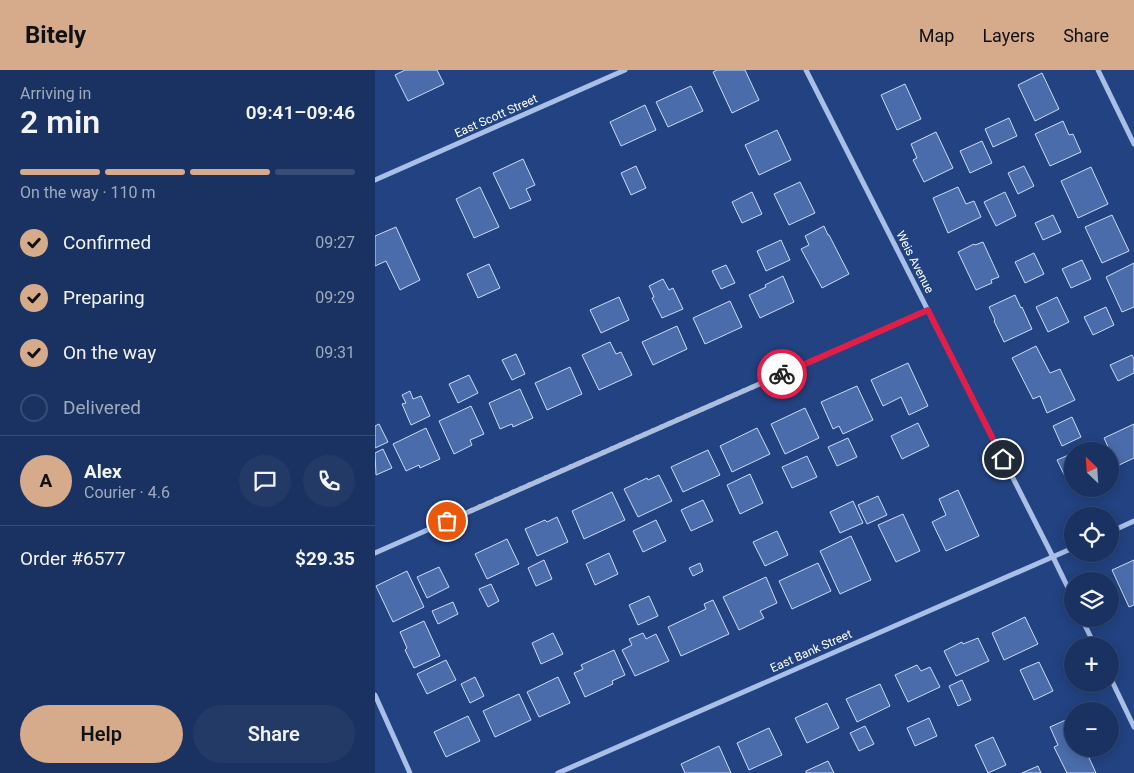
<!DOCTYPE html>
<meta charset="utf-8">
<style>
:root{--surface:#1a3261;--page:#233a67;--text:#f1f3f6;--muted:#9faabd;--line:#384d76;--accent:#d6ab8b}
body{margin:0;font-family:Roboto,sans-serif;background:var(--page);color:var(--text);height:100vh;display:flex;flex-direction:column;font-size:19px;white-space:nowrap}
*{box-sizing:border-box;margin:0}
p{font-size:16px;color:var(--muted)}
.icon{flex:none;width:28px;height:28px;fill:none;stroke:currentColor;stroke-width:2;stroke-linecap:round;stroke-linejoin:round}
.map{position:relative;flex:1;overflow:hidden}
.sheet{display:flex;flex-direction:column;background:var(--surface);width:375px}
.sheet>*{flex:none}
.needle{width:32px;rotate:335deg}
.tools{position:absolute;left:689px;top:372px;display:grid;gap:10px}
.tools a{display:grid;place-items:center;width:55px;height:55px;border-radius:50%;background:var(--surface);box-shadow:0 2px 12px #0003,0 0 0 1px var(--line);font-size:25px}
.pin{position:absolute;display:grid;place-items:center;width:42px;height:42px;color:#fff;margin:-21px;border:2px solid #fff;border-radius:50%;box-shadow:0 1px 5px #0007}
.courier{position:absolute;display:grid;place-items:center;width:50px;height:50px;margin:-25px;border:4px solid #e11d48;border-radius:50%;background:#fff;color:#222;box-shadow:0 1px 6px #0007}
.head em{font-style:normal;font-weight:600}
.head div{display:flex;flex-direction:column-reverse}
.head{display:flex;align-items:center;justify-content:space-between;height:85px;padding:0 20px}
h1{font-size:32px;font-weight:600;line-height:38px}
.bar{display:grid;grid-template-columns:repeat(4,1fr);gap:8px 5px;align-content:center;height:60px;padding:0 20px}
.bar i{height:6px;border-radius:4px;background:var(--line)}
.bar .active{background:var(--accent)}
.bar p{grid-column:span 4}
.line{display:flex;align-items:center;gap:12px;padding:0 20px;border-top:1px solid var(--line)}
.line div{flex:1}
.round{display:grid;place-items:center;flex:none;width:52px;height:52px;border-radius:26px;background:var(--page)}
ol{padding:0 20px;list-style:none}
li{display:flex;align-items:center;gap:15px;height:55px}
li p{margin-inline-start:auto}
li .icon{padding:5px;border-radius:50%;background:var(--accent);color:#111;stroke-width:4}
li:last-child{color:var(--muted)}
li i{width:28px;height:28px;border:2px solid var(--line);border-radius:50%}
.button{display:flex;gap:10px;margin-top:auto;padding:10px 20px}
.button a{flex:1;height:58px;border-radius:30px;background:var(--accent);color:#111;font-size:20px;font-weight:600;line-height:58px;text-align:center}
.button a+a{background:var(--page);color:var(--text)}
header{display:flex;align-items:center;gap:30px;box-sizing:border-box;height:70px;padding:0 25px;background:var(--accent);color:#111}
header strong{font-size:24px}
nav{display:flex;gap:28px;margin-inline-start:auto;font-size:18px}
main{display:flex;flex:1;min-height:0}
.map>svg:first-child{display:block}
.building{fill:#4b6caa;stroke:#ccdbf6}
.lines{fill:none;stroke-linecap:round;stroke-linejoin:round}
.minor{stroke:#a8bfe8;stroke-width:5}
.done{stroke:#b2bdd3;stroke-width:5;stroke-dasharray:0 9}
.route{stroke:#e11d48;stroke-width:6}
.labels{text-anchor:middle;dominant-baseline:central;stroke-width:4;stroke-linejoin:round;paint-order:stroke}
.street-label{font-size:12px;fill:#fff;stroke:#224281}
</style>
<header>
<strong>Bitely</strong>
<nav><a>Map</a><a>Layers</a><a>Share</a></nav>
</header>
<main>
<section class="sheet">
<div class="head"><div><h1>2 min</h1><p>Arriving in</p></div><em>09:41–09:46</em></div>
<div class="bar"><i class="active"></i><i class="active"></i><i class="active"></i><i></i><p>On the way · 110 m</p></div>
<ol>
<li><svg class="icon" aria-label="check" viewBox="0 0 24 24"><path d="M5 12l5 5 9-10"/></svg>Confirmed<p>09:27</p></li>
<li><svg class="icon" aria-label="check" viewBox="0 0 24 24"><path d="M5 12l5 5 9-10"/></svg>Preparing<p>09:29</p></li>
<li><svg class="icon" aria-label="check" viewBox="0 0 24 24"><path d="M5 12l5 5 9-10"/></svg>On the way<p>09:31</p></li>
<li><i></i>Delivered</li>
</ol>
<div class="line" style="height:90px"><b class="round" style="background:var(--accent);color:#111">A</b><div><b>Alex</b><p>Courier · 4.6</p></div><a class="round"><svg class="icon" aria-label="chat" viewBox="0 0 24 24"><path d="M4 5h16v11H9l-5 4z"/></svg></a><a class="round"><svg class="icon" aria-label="phone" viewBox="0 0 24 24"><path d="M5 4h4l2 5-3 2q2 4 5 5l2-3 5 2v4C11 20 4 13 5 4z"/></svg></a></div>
<div class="line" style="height:65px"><div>Order #6577</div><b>$29.35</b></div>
<div class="button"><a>Help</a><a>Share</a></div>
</section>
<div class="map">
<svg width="759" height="703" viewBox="0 0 759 703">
<rect width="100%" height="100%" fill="#224281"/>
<g class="building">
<polygon points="30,0 62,0 69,14 33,31 20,5"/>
<polygon points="342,0 370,0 384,30 357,43 338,2"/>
<polygon points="667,3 684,39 660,51 643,15"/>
<polygon points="530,14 546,49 522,60 506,25"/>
<polygon points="316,16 328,41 293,57 281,32"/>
<polygon points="270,35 281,60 246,76 235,52"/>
<polygon points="634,48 642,66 618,77 610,59"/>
<polygon points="688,51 694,65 698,64 706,82 675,96 660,64"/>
<polygon points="402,60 416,90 384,105 370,75"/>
<polygon points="561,62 578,98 549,112 538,90 542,88 536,74"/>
<polygon points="607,71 617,93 595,103 585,81"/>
<polygon points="148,89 160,115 151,119 156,130 135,139 118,103"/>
<polygon points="261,96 271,118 256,125 246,103"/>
<polygon points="649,96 659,116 643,124 633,103"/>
<polygon points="716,97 733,134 703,148 686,111"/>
<polygon points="425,112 440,143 414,155 399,124"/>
<polygon points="105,117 124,157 99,168 81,129"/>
<polygon points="583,117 591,134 599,131 606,147 573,163 558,128"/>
<polygon points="377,122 387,144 367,153 357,132"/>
<polygon points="630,122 641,146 621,156 609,132"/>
<polygon points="678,145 686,162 668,170 660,153"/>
<polygon points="737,145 754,181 727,193 710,157"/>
<polygon points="449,156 453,165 454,165 474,204 447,218 426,179 434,175 430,166"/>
<polygon points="21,157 45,210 25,220 11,191 0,196 0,166"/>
<polygon points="406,170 415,190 391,201 382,181"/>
<polygon points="608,172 624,207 616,210 617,213 601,220 583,182 599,174 600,175"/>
<polygon points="659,183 669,204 650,213 640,192"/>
<polygon points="707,190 716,209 696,218 687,199"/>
<polygon points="759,193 759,237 747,242 731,207"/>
<polygon points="114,194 125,218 103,228 92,204"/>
<polygon points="351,195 360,213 346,219 337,201"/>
<polygon points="408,206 419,232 385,248 374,225 391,217 390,215"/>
<polygon points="288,209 294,220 298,218 308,239 287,248 277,228 279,227 274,216"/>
<polygon points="640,225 646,238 647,237 657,259 629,272 619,251 620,250 614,237"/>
<polygon points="244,227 254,250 226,263 215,240"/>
<polygon points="682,227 694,252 673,262 661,237"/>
<polygon points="355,231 367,257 330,274 318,248"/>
<polygon points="731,237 739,255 718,265 709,247"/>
<polygon points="302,256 312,279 278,295 267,272"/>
<polygon points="235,272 241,284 246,282 257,305 224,320 207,285"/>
<polygon points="661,276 675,303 685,299 700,330 672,343 665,326 658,329 637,288"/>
<polygon points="141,284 150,304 137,310 127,290"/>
<polygon points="757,285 759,289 759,303 743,311 735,295"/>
<polygon points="533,293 553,336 534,345 526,327 508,336 496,310"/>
<polygon points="195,297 207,324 172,340 160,313"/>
<polygon points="94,305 103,323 83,333 74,314"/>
<polygon points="482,316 498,350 468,364 464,356 458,359 446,332"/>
<polygon points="145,319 158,348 138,357 137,354 125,359 114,333"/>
<polygon points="35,321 38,329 46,326 55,346 36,355 27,334 31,333 27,325"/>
<polygon points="96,336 109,364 95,370 97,375 79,384 64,351"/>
<polygon points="430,338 444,368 410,384 396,354"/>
<polygon points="697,347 706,367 687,376 678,356"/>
<polygon points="543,353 554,376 527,389 516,366"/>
<polygon points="4,354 13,372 0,378 0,356"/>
<polygon points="759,354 759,388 742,396 729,368"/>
<polygon points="51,358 65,389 45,398 44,395 31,401 18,374"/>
<polygon points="382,358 395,384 357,402 345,376"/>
<polygon points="473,368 482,387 462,396 453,377"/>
<polygon points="718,373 722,381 701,381"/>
<polygon points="8,379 17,398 1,405 0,383"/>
<polygon points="333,380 345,405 308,422 296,397"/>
<polygon points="698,383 698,416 695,417 682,390"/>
<polygon points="432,386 442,407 417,418 407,397"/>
<polygon points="375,404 388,433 365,444 352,415"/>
<polygon points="284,405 297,431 263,447 249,419 272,408 273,410"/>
<polygon points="583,420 604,466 571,481 557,452 571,445 564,429"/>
<polygon points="237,422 250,450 209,469 197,441"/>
<polygon points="503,426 512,445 492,454 483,435"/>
<polygon points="328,430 338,451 316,461 306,440"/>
<polygon points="478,431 488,453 465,463 455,442"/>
<polygon points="528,444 545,481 521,492 503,455"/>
<polygon points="182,447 193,472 162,486 150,459 170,450 172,452"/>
<polygon points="281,450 291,471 268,482 258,461"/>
<polygon points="402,461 413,485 390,496 378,472"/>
<polygon points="476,466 496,510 465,524 445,481"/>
<polygon points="132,469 144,494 112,509 100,484"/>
<polygon points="234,483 243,504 220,515 211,494"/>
<polygon points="169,490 177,509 161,516 153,498"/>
<polygon points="759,490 759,535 754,537 737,500"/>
<polygon points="325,493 328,501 318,506 314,498"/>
<polygon points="443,493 456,521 417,539 404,511"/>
<polygon points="64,497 74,517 52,528 42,507"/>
<polygon points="32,501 49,537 18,552 1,516"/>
<polygon points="391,507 402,533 385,541 389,548 364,560 348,527"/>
<polygon points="116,514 124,531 113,537 104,519"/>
<polygon points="274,526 283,546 263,555 254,535"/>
<polygon points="338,530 354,564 306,586 293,557 331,539 329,534"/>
<polygon points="78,532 83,544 63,554 57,541"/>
<polygon points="650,547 663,574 629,590 617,563"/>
<polygon points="49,551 65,586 39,598 30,580 32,578 25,562"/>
<polygon points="178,563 188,584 166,594 157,573"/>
<polygon points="268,563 271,569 281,564 294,591 260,606 247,580 257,575 254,569"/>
<polygon points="603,568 614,591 581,606 569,581 587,572 588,574"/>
<polygon points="239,580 250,605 237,611 238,614 210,627 199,603 208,599 206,595"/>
<polygon points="71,590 81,610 52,624 42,604"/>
<polygon points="664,592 678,621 659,630 645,600"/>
<polygon points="542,595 546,601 555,597 565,617 533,632 520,605"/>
<polygon points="100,607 109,626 95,633 86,614"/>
<polygon points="183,607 195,633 164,647 152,622"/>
<polygon points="587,610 596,630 583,636 574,616"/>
<polygon points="505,614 515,636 482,652 471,629"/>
<polygon points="144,624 156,650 120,667 108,641"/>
<polygon points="452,633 464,658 432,673 420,648"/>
<polygon points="93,646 105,671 71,687 59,662"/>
<polygon points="554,648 562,666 540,676 532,658"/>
<polygon points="695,648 698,652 698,679 710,679 721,703 692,703 679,677 683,675 675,657"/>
<polygon points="490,656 499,674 484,681 475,663"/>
<polygon points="394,658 407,685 374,700 362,673"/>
<polygon points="618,667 631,695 613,703 600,675"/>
<polygon points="344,676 356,703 310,703 306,694"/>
<polygon points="453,691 459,703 431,703 431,701"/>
<polygon points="663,696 666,703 647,703"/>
</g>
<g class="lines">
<g class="minor">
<polyline points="431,0 678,487 698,528"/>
<polyline points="723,0 759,74"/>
<polyline points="0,110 250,0"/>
<polyline points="735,462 759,451"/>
<polyline points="0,483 553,240"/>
<polyline points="707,549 720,576"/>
<polyline points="735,607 759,657"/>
<polyline points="0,625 35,703"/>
<polyline points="183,703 698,478"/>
</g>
</g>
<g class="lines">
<polyline class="done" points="72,451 407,304"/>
<polyline class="route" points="407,304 553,240 628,389"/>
</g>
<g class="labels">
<g class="street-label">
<text transform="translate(121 46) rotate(-24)">East Scott Street</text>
<text transform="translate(540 192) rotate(63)">Weis Avenue</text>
<text transform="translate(436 581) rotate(-24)">East Bank Street</text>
</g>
</g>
</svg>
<div class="tools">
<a><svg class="needle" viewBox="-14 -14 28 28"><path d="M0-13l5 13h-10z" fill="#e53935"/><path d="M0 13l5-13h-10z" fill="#9faabd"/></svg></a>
<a><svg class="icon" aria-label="locate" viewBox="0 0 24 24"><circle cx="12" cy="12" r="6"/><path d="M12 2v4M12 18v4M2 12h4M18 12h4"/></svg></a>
<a><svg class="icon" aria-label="layers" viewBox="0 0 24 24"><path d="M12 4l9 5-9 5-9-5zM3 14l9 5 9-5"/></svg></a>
<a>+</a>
<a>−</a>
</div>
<div class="pin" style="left:72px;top:451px;background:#ea580c"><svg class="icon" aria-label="bag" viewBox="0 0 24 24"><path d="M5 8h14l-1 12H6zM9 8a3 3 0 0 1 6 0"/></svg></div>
<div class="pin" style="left:628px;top:389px;background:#1f2937"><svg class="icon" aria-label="home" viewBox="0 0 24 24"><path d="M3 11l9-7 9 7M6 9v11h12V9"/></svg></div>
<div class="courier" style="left:407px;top:304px"><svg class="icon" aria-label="bike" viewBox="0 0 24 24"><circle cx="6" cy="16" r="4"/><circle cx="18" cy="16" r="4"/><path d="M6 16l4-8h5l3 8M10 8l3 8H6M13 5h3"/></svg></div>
</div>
</main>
